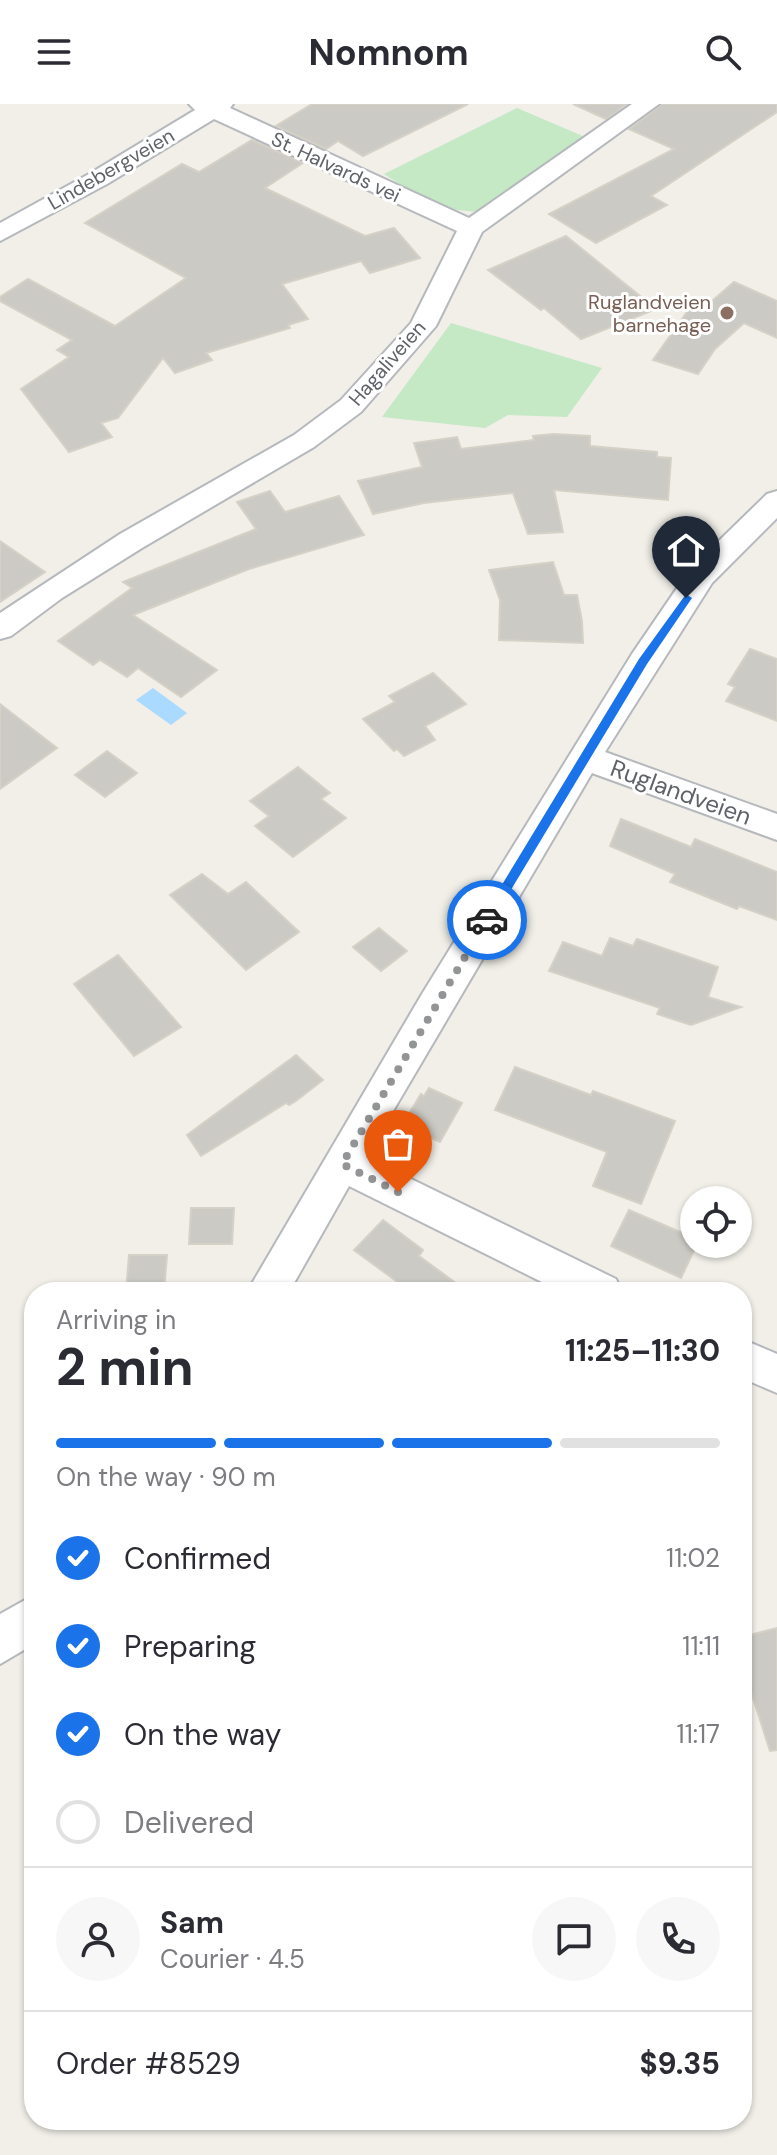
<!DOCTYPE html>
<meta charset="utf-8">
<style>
:root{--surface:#fff;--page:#f7f7f7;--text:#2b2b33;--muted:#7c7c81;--line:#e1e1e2;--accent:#1a73e8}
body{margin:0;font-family:"DM Sans",sans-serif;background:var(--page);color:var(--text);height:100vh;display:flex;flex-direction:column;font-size:30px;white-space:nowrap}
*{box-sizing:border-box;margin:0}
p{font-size:26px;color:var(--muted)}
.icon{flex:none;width:44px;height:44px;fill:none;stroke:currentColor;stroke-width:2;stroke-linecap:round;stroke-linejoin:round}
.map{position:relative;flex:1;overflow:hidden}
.panel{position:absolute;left:24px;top:1178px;width:728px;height:848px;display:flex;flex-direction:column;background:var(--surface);border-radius:32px;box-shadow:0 2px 6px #0004}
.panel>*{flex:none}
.buttons{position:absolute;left:680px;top:1082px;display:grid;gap:16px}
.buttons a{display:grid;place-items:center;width:72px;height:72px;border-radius:50%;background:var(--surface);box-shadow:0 2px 6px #0004;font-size:40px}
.pin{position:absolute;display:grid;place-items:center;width:68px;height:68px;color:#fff;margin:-82px -34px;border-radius:50% 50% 50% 0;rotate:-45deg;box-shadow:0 0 8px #0007}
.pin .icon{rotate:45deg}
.courier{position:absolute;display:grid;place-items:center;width:80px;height:80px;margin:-40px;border:6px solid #1a73e8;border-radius:50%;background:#fff;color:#222;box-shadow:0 2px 10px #0007}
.overview em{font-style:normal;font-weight:700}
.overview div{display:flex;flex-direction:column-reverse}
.overview{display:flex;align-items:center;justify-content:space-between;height:136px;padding:0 32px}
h1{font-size:52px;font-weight:700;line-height:60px}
.bar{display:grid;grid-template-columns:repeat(4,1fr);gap:12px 8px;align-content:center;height:96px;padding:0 32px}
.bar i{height:10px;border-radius:6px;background:var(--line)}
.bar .active{background:var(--accent)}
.bar p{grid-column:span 4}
.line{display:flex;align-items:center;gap:20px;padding:0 32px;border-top:2px solid var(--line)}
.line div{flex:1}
.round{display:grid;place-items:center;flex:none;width:84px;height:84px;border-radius:42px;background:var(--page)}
ol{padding:0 32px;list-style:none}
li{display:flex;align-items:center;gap:24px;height:88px}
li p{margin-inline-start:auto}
li .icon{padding:8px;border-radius:50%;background:var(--accent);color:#fff;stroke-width:4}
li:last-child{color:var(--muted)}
li i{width:44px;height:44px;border:4px solid var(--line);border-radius:50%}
header{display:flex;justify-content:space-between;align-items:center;height:104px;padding:0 32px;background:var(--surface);font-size:36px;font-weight:700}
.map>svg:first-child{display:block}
.green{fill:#c5e8c5}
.water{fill:#aadaff}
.building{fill:#cccac5;stroke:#d6d1c6;stroke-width:2}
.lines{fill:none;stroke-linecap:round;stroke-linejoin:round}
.street-casing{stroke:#b5b8bc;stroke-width:4}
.street{fill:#fff;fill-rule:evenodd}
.route{fill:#1a73e8}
.done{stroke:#929495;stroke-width:8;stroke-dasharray:0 14.4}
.education-dot{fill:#8d6e63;stroke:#fff;stroke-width:3}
.labels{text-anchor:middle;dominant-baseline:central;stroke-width:6;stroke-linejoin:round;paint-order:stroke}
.far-street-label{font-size:20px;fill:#5f6368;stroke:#fff}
.far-education-label{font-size:20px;fill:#785e54;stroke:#fff;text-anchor:end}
.street-label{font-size:24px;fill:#5f6368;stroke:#fff}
</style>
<header><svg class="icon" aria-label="menu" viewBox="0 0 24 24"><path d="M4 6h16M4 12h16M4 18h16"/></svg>Nomnom<svg class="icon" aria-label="search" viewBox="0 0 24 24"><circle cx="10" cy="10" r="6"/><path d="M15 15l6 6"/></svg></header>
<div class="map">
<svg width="777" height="2051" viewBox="0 0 777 2051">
<rect width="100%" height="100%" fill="#f1efe8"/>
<g class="green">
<polygon points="517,4 592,36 488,109 437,104 384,70"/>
<polygon points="451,219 602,264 567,313 508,311 485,324 382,313"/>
</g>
<polygon class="water" points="153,584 187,609 171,621 136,596"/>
<g class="building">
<polygon points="312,0 468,0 363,52 338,37 326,45 276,22"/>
<polygon points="573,0 627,0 606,15"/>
<polygon points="662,0 777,0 777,8 651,92 667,101 596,139 549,110 674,45 629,25"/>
<polygon points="252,36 303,59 265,84 365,132 394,124 420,154 370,169 361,157 282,180 308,215 288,221 290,224 206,249 212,256 175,269 163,254 118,314 101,319 112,333 69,348 21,285 69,253 57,246 72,236 0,197 0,193 28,175 115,222 186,174 85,119 182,60 199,68"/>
<polygon points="566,132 656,205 581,235 544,204 541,206 488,166"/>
<polygon points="734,178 777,197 777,234 744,219 715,245 698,270 653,256 694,198 705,203"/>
<polygon points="554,330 590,332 590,342 657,348 657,353 671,354 668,396 554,386 563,428 528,430 513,389 424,399 373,410 358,377 422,363 414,339 457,333 461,345 534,336 533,332"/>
<polygon points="270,387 285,408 339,392 364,431 249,465 133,511 217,566 181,593 138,564 127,573 100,556 93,561 58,537 132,484 123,478 256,425 237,398"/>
<polygon points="0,437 45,468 0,498"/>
<polygon points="553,458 564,491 577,491 582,517 583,539 499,536 500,496 489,466"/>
<polygon points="750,545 777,555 777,617 726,597 735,583 728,580"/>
<polygon points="433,569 466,600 425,622 435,636 404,652 397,645 394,647 363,615 395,598 389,592"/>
<polygon points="0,600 57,644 0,685"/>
<polygon points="107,647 137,669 105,693 75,671"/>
<polygon points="298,663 330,689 321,695 346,714 293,753 255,722 269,712 250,697"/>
<polygon points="621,715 691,743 695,735 777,768 777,816 739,802 737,805 670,778 675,770 610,742"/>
<polygon points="202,770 228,790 246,778 299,828 246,866 170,791"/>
<polygon points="379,824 407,847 381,867 353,843"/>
<polygon points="610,834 633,842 637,835 718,863 708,893 741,903 691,921 657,910 660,904 549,867 563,838 602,852"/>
<polygon points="118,851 181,923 134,952 74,880"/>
<polygon points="296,951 323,976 296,997 289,1001 286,999 201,1052 187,1031"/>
<polygon points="515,963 591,991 593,987 675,1017 641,1100 593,1082 607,1048 495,1006"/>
<polygon points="429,984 462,999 440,1038 402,1021 421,990 424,992"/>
<polygon points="191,1104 234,1104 232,1140 189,1140"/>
<polygon points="629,1106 694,1134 694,1140 697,1140 681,1174 611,1142"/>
<polygon points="383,1116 423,1146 419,1152 468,1188 411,1188 354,1146"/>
<polygon points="129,1151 167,1151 164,1188 126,1188"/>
<polygon points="777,1524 777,1646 770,1647 742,1560 742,1533"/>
</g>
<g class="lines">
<defs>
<g id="street">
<polygon points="189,0 233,0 230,4 469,114 632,0 659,0 482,128 436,222 361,308 314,343 142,444 62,494 11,532 0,535 0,509 120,430 294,331 341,296 411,219 457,127 214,15 107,80 0,137 0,119 89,70 195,6"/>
<polygon points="777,387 777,414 712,479 605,648 777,710 777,736 592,669 366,1053 616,1175 622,1188 562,1188 349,1082 289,1188 247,1188 422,890 632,550 690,465 767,390"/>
<polygon points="742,1235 777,1250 777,1289 742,1274"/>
<polygon points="34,1491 34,1540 0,1560 0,1510"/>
</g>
</defs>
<use href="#street" class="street-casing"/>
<use href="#street" class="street"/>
</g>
<polygon class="route" points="686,490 692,494 647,560 491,819 483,819 483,812 639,555"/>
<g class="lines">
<polyline class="done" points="398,1088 342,1060 487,816"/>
</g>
<circle class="education-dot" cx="727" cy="209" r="8"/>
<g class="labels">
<g class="far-street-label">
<text transform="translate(336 63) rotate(25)">St. Halvards vei</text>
<text transform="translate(111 65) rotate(-30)">Lindebergveien</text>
<text transform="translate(387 259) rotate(-49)">Hagaliveien</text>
</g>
<g class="far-education-label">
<text x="711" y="198">Ruglandveien<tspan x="711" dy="23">barnehage</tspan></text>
</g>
<g class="street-label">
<text transform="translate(681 688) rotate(20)">Ruglandveien</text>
</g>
</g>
</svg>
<div class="buttons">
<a><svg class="icon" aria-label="locate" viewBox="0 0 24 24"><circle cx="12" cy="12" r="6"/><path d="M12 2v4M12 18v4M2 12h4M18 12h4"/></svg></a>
</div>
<div class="pin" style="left:398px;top:1088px;background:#ea580c"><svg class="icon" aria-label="bag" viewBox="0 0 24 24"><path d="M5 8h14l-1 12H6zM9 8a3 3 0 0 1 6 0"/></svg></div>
<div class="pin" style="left:686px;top:494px;background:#1f2937"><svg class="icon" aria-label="home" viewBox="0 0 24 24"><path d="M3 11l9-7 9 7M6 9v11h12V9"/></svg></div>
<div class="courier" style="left:487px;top:816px"><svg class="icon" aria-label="car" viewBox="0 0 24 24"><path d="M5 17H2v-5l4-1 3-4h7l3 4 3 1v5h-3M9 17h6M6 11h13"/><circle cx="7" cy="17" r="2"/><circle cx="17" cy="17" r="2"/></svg></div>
<section class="panel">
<div class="overview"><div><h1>2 min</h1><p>Arriving in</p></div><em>11:25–11:30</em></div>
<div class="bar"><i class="active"></i><i class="active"></i><i class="active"></i><i></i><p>On the way · 90 m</p></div>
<ol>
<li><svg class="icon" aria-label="check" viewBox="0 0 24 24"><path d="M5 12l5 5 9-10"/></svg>Confirmed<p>11:02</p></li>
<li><svg class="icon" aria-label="check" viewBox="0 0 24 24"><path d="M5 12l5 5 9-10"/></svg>Preparing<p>11:11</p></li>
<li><svg class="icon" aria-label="check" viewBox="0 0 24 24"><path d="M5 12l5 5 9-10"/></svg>On the way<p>11:17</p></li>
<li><i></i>Delivered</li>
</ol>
<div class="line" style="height:144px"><a class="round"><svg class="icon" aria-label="person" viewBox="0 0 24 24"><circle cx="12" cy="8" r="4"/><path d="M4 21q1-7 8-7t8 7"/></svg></a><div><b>Sam</b><p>Courier · 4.5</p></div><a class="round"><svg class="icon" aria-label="chat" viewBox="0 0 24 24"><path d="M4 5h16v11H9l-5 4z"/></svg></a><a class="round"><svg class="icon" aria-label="phone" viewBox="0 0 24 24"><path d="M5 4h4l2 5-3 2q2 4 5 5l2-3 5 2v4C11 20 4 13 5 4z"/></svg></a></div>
<div class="line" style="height:104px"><div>Order #8529</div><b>$9.35</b></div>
</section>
</div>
